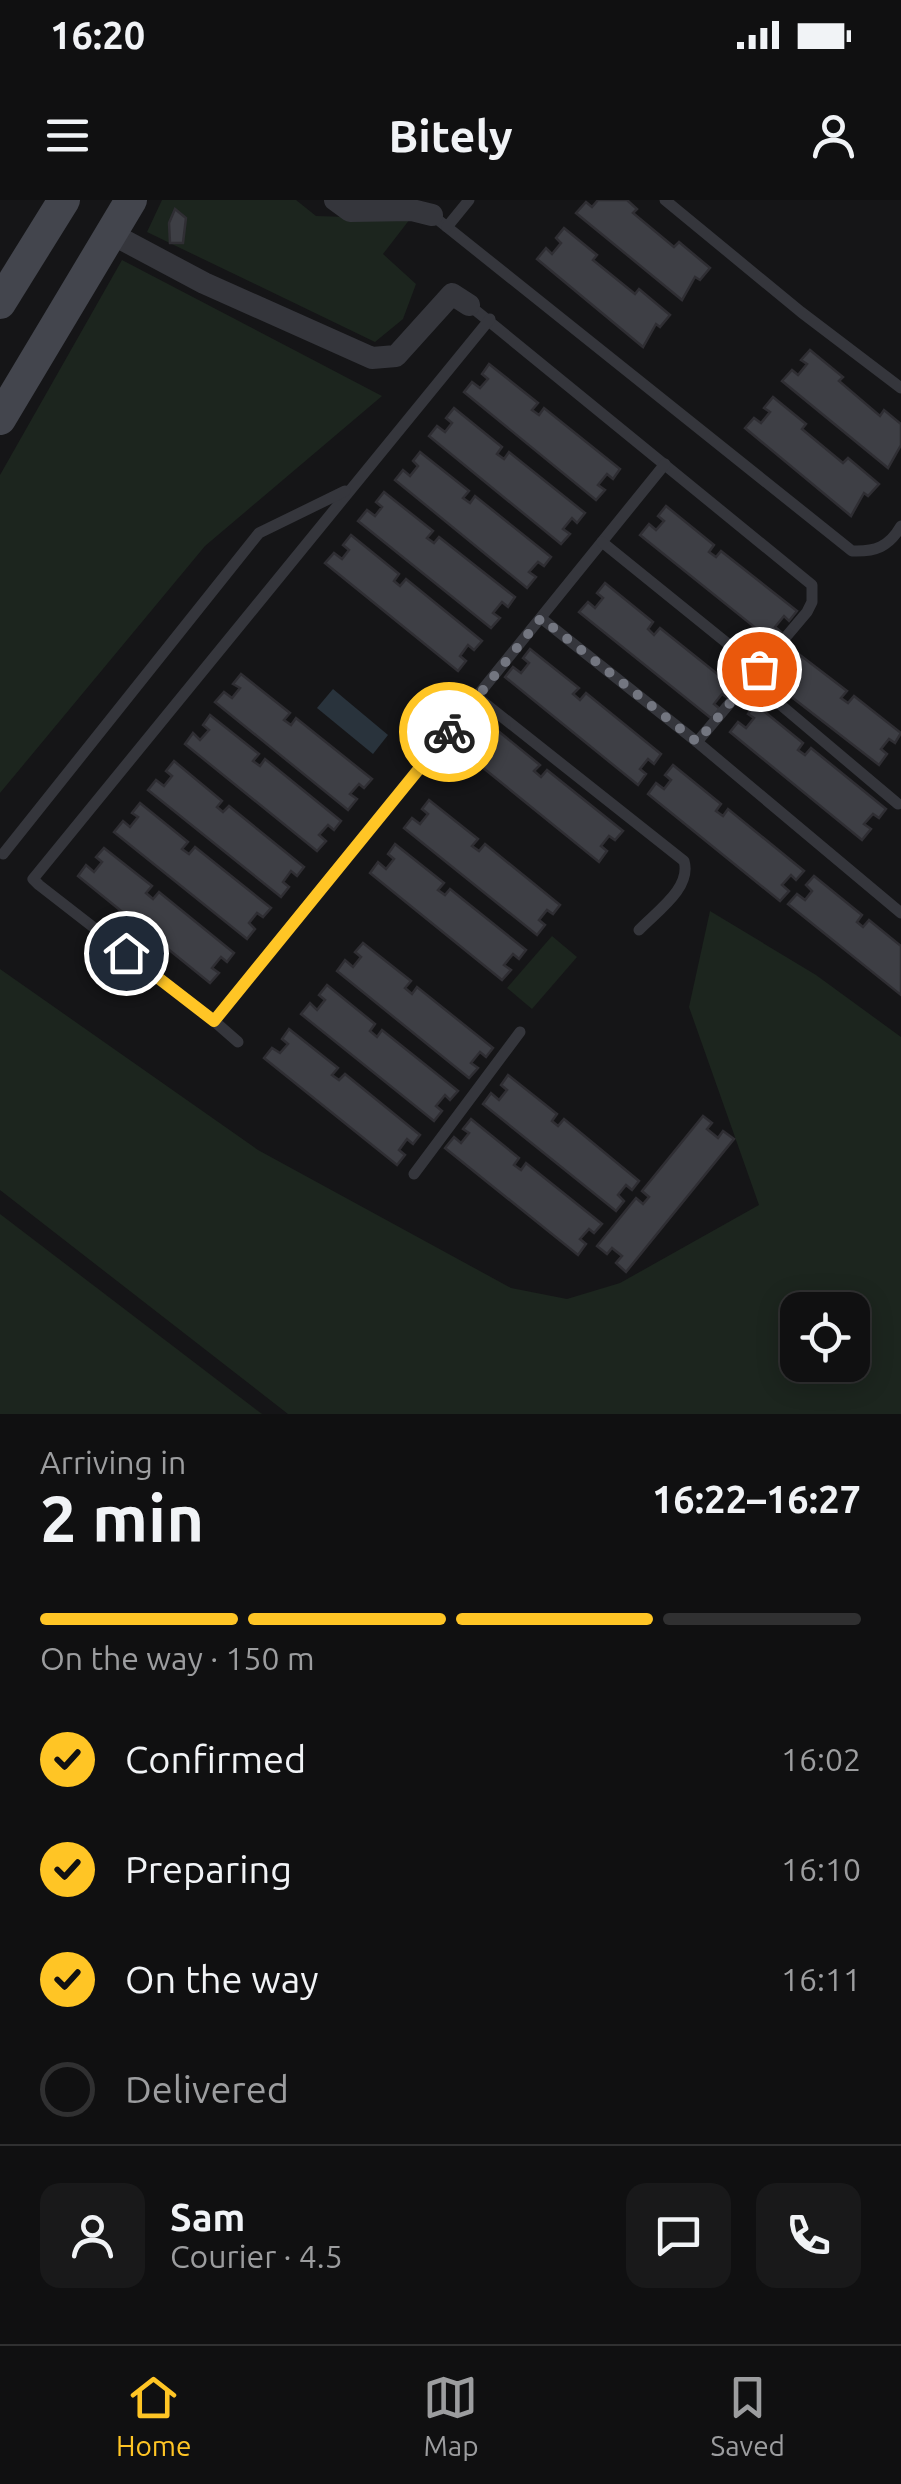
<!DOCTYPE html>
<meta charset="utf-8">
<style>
:root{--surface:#101011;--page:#19191a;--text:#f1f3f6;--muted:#9c9d9f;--line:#303031;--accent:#ffc525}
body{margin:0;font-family:Ubuntu,sans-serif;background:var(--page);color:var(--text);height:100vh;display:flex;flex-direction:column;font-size:38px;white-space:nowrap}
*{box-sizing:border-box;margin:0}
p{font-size:32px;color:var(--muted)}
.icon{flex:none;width:55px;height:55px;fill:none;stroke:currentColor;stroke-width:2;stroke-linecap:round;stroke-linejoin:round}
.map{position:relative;height:1214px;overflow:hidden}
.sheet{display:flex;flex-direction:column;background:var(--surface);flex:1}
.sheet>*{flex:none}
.tools{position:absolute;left:780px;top:1092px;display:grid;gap:20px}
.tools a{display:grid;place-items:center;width:90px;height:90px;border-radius:20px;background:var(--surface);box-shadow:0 5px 25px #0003,0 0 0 2px var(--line);font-size:50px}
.pin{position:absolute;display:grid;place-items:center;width:85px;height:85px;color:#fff;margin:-42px;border:5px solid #fff;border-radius:50%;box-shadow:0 2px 10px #0007}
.courier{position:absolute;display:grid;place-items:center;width:100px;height:100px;margin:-50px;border:8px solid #ffc525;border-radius:50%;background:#fff;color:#222;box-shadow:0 2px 12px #0007}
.summary em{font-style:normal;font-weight:700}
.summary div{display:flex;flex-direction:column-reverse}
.summary{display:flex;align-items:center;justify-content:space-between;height:170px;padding:0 40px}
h1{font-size:65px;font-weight:700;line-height:75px}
.bar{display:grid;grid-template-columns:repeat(4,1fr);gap:15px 10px;align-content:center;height:120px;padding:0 40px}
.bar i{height:12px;border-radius:8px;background:var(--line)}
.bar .on{background:var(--accent)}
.bar p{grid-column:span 4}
.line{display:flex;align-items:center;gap:25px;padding:0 40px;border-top:2px solid var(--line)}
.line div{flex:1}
.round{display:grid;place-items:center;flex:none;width:105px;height:105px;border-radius:20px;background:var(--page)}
ol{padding:0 40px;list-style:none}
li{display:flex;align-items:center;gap:30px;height:110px}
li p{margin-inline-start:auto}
li .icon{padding:10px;border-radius:50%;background:var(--accent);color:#111;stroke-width:4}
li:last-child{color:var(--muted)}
li i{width:55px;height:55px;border:5px solid var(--line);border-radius:50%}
.status{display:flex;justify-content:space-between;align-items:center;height:70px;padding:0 50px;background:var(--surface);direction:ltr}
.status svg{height:28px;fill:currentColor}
header{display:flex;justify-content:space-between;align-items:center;height:130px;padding:0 40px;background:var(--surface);font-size:45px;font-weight:700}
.tabs{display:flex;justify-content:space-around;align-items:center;height:140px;border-top:2px solid var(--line);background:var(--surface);font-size:28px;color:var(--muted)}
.tabs a{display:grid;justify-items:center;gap:5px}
.tabs .on{color:var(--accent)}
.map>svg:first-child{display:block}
.green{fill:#1c251e;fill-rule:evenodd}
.water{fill:#29333c}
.building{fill:#3e3f45;stroke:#2f2e33;stroke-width:2.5}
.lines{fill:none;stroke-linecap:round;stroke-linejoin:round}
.service{stroke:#35363c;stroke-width:11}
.minor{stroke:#35363c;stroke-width:22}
.secondary{stroke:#43454d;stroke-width:32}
.done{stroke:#737680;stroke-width:10;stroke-dasharray:0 18}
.route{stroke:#ffc525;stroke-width:12}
</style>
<div class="status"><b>16:20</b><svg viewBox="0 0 49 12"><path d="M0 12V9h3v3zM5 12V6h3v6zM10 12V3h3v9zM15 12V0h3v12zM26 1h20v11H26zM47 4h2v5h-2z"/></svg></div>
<header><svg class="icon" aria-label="menu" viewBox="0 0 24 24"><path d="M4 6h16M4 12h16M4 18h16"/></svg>Bitely<svg class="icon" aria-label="person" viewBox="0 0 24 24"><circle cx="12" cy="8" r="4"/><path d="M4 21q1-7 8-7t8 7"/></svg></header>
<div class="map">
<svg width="901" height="1214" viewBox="0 0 901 1214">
<rect width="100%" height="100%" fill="#151517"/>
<g class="green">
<polygon points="162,0 296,0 316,16 410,19 383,54 416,84 403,119 375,142 147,32"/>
<polygon points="122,60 382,196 205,346 0,593 0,275"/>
<path d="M 710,711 L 816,775 L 901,837 L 901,1214 L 288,1214 L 0,990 L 0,769 L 258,950 L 511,1088 L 567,1099 L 620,1083 L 759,1005 L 689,807 ZM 798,1110 L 852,1110 L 852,1165 L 798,1165 Z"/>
<polygon points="552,736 577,757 532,809 507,788"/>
<polygon points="0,1014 262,1214 0,1214"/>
</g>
<polygon class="water" points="333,489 388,535 373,554 317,508"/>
<g class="building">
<polygon points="598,0 627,0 637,9 633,13 674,47 679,42 710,68 700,80 695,77 682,100 576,13 586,2 592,7"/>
<polygon points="175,9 186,18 183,43 170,43 169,23"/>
<polygon points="564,28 597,55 593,60 635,94 639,89 670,115 660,127 656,124 643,147 537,59 546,48 552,54 561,43 556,38"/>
<polygon points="810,150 843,177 839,181 880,216 884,210 901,224 901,245 888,268 782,181 792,170 798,175 807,164 801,160"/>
<polygon points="489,164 538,203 532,210 539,215 544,208 620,269 613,279 607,274 598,285 605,290 596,300 464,192 472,182 480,188 488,179 482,174"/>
<polygon points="773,197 806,224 802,229 843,263 848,258 879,284 868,296 864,293 851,316 745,228 754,218 761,223 770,212 764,208"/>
<polygon points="454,208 502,247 497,254 504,259 509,252 585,313 577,323 572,318 563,329 570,334 561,344 429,236 437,226 445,232 452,223 446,218"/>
<polygon points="420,252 469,291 463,298 470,303 475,296 551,357 544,366 538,362 529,372 536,377 527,388 395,280 403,270 410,276 418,266 413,261"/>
<polygon points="384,292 433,331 427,338 434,343 439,337 515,397 508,407 502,402 493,413 500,418 491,428 358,321 367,310 375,316 382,307 376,302"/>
<polygon points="666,306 714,345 709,352 716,357 721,351 797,411 789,421 784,416 775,427 781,432 773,442 640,335 649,324 656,330 664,321 658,316"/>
<polygon points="351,335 399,374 394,381 400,386 406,379 482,441 474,450 468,445 460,456 466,461 458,471 325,363 334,353 342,359 349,350 343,345"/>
<polygon points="605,383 653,422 648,429 654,435 660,428 736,489 728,498 722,494 714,504 720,509 712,519 579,412 588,402 595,408 603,398 597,393"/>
<polygon points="530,449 579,488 573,494 580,500 586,493 661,554 654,564 648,559 640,569 646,574 638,585 505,477 513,467 521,473 529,463 523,458"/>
<polygon points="796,452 847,491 841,498 848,503 854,496 901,533 895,543 889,539 881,549 887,554 879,565 771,481 779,471 787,477 795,467 789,462"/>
<polygon points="241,474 290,513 284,520 291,525 296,518 372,579 364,588 359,584 350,594 357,599 348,610 215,502 224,492 232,498 240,488 233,484"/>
<polygon points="755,504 803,543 798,550 805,555 811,548 886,609 879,618 873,614 864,624 871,629 862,640 730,532 738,522 746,528 754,518 748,514"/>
<polygon points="210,515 259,554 253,561 260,566 265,559 341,621 334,630 328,625 319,635 326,641 317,651 185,544 193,533 200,540 209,530 203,525"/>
<polygon points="492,526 540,565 534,571 541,577 547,570 623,631 615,640 609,636 601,646 607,651 599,662 466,554 475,544 482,550 490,540 484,536"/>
<polygon points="174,561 222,601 217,607 223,612 229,606 304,667 297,676 291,671 283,682 289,687 281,697 148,590 156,580 164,586 172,576 166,571"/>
<polygon points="673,565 721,604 716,611 723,616 728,609 804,671 796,680 791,675 782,685 789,691 780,701 648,594 656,583 664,589 671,580 665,575"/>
<polygon points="429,600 478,639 472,646 479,651 485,644 560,705 553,714 547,710 539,720 545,725 537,735 404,628 412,618 420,624 428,614 422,609"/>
<polygon points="140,603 188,642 182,649 189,654 195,647 271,708 263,717 257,713 249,723 255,729 247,739 114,632 123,621 130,627 138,617 132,613"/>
<polygon points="395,644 444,683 438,690 445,695 450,689 526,750 519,759 513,754 504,765 511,770 502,780 370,673 378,662 386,669 394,659 388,654"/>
<polygon points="104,648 152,686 146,693 153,699 159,692 234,753 227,762 221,757 212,768 219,773 210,783 78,676 86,665 94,672 102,662 96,657"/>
<polygon points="814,676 862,715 857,722 863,727 869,720 901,746 901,795 788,704 797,694 805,700 812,691 806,685"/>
<polygon points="363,743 411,781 405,788 412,794 417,787 493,848 486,857 480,852 471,863 478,868 469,878 337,771 345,760 353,767 361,757 355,752"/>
<polygon points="327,785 375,824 370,831 377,837 382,830 458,891 450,900 445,895 436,906 442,911 434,921 301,814 310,803 317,810 325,800 319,795"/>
<polygon points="289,829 338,868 332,875 339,880 345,874 420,935 413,944 407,939 399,950 405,955 397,965 264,858 272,848 280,853 288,844 282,839"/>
<polygon points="508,875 557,914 552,921 558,926 564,919 639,981 632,990 626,985 618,995 624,1001 616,1011 483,904 491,893 499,900 507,890 501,885"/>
<polygon points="703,916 712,923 707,929 718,938 723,931 734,939 626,1072 616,1063 622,1056 612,1048 607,1054 597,1046 636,998 643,1004 649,997 642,991"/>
<polygon points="471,919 519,958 514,965 521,970 526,963 602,1024 594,1033 589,1029 580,1039 586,1044 578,1055 445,948 454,937 461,943 469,933 463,929"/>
</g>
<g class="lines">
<g class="service">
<polyline points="665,0 801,112 901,188"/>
<path d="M 432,15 L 852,351 C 875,352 889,347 901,326"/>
<polyline points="447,27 469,0"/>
<polyline points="469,105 812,385 812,402 807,412 697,542"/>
<polyline points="490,119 33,679 39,685 214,821 665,264"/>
<polyline points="602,342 759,469"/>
<polyline points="541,418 697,542 901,713"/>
<polyline points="750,479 898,604"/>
<path d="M 477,497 L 684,661 C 692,688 656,712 639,730"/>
<polyline points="3,654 259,333 345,291"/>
<polyline points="214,821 238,842"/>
<polyline points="414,974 520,832"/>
</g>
<g class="minor">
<polyline points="335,0 350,11 412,10 432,15"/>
<polyline points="112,34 204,83 372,158 396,156 452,94 469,105"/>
</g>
<g class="secondary">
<polyline points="0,103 64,0"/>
<polyline points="0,219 131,0"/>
</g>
</g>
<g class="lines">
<polyline class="done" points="449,532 541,418 697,542 759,469"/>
<polyline class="route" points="126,753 214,821 449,532"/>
</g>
</svg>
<div class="tools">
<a><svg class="icon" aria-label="locate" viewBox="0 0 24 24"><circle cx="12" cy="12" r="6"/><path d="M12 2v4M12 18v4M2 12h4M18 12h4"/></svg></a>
</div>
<div class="pin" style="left:759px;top:469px;background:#ea580c"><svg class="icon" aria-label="bag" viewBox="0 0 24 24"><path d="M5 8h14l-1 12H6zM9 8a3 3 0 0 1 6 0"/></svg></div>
<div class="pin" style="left:126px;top:753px;background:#1f2937"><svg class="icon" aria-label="home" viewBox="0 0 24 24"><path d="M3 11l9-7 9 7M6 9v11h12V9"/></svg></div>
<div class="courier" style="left:449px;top:532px"><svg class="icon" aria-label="bike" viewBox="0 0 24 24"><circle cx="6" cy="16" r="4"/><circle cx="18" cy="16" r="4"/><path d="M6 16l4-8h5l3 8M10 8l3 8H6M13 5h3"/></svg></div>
</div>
<section class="sheet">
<div class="summary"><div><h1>2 min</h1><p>Arriving in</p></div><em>16:22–16:27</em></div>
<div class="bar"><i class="on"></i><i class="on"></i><i class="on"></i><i></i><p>On the way · 150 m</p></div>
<ol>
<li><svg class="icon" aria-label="check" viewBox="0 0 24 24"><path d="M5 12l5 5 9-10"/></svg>Confirmed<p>16:02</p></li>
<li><svg class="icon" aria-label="check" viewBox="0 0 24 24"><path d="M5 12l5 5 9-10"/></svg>Preparing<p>16:10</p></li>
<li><svg class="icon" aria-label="check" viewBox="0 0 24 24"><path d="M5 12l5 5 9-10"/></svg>On the way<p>16:11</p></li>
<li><i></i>Delivered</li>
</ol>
<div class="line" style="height:180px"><a class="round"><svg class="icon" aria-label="person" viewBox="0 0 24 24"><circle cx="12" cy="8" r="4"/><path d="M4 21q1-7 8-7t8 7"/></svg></a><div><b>Sam</b><p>Courier · 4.5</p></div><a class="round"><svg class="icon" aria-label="chat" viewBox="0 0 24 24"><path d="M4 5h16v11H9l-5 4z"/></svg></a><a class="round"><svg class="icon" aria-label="phone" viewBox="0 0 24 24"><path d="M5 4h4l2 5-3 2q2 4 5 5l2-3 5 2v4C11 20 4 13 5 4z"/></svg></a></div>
</section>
<nav class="tabs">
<a class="on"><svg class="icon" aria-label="home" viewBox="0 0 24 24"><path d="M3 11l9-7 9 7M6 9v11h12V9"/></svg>Home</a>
<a><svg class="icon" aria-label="map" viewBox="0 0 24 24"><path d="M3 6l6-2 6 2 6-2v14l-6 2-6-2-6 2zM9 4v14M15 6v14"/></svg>Map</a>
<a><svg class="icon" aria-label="saved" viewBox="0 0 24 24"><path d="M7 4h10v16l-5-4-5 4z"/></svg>Saved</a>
</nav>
